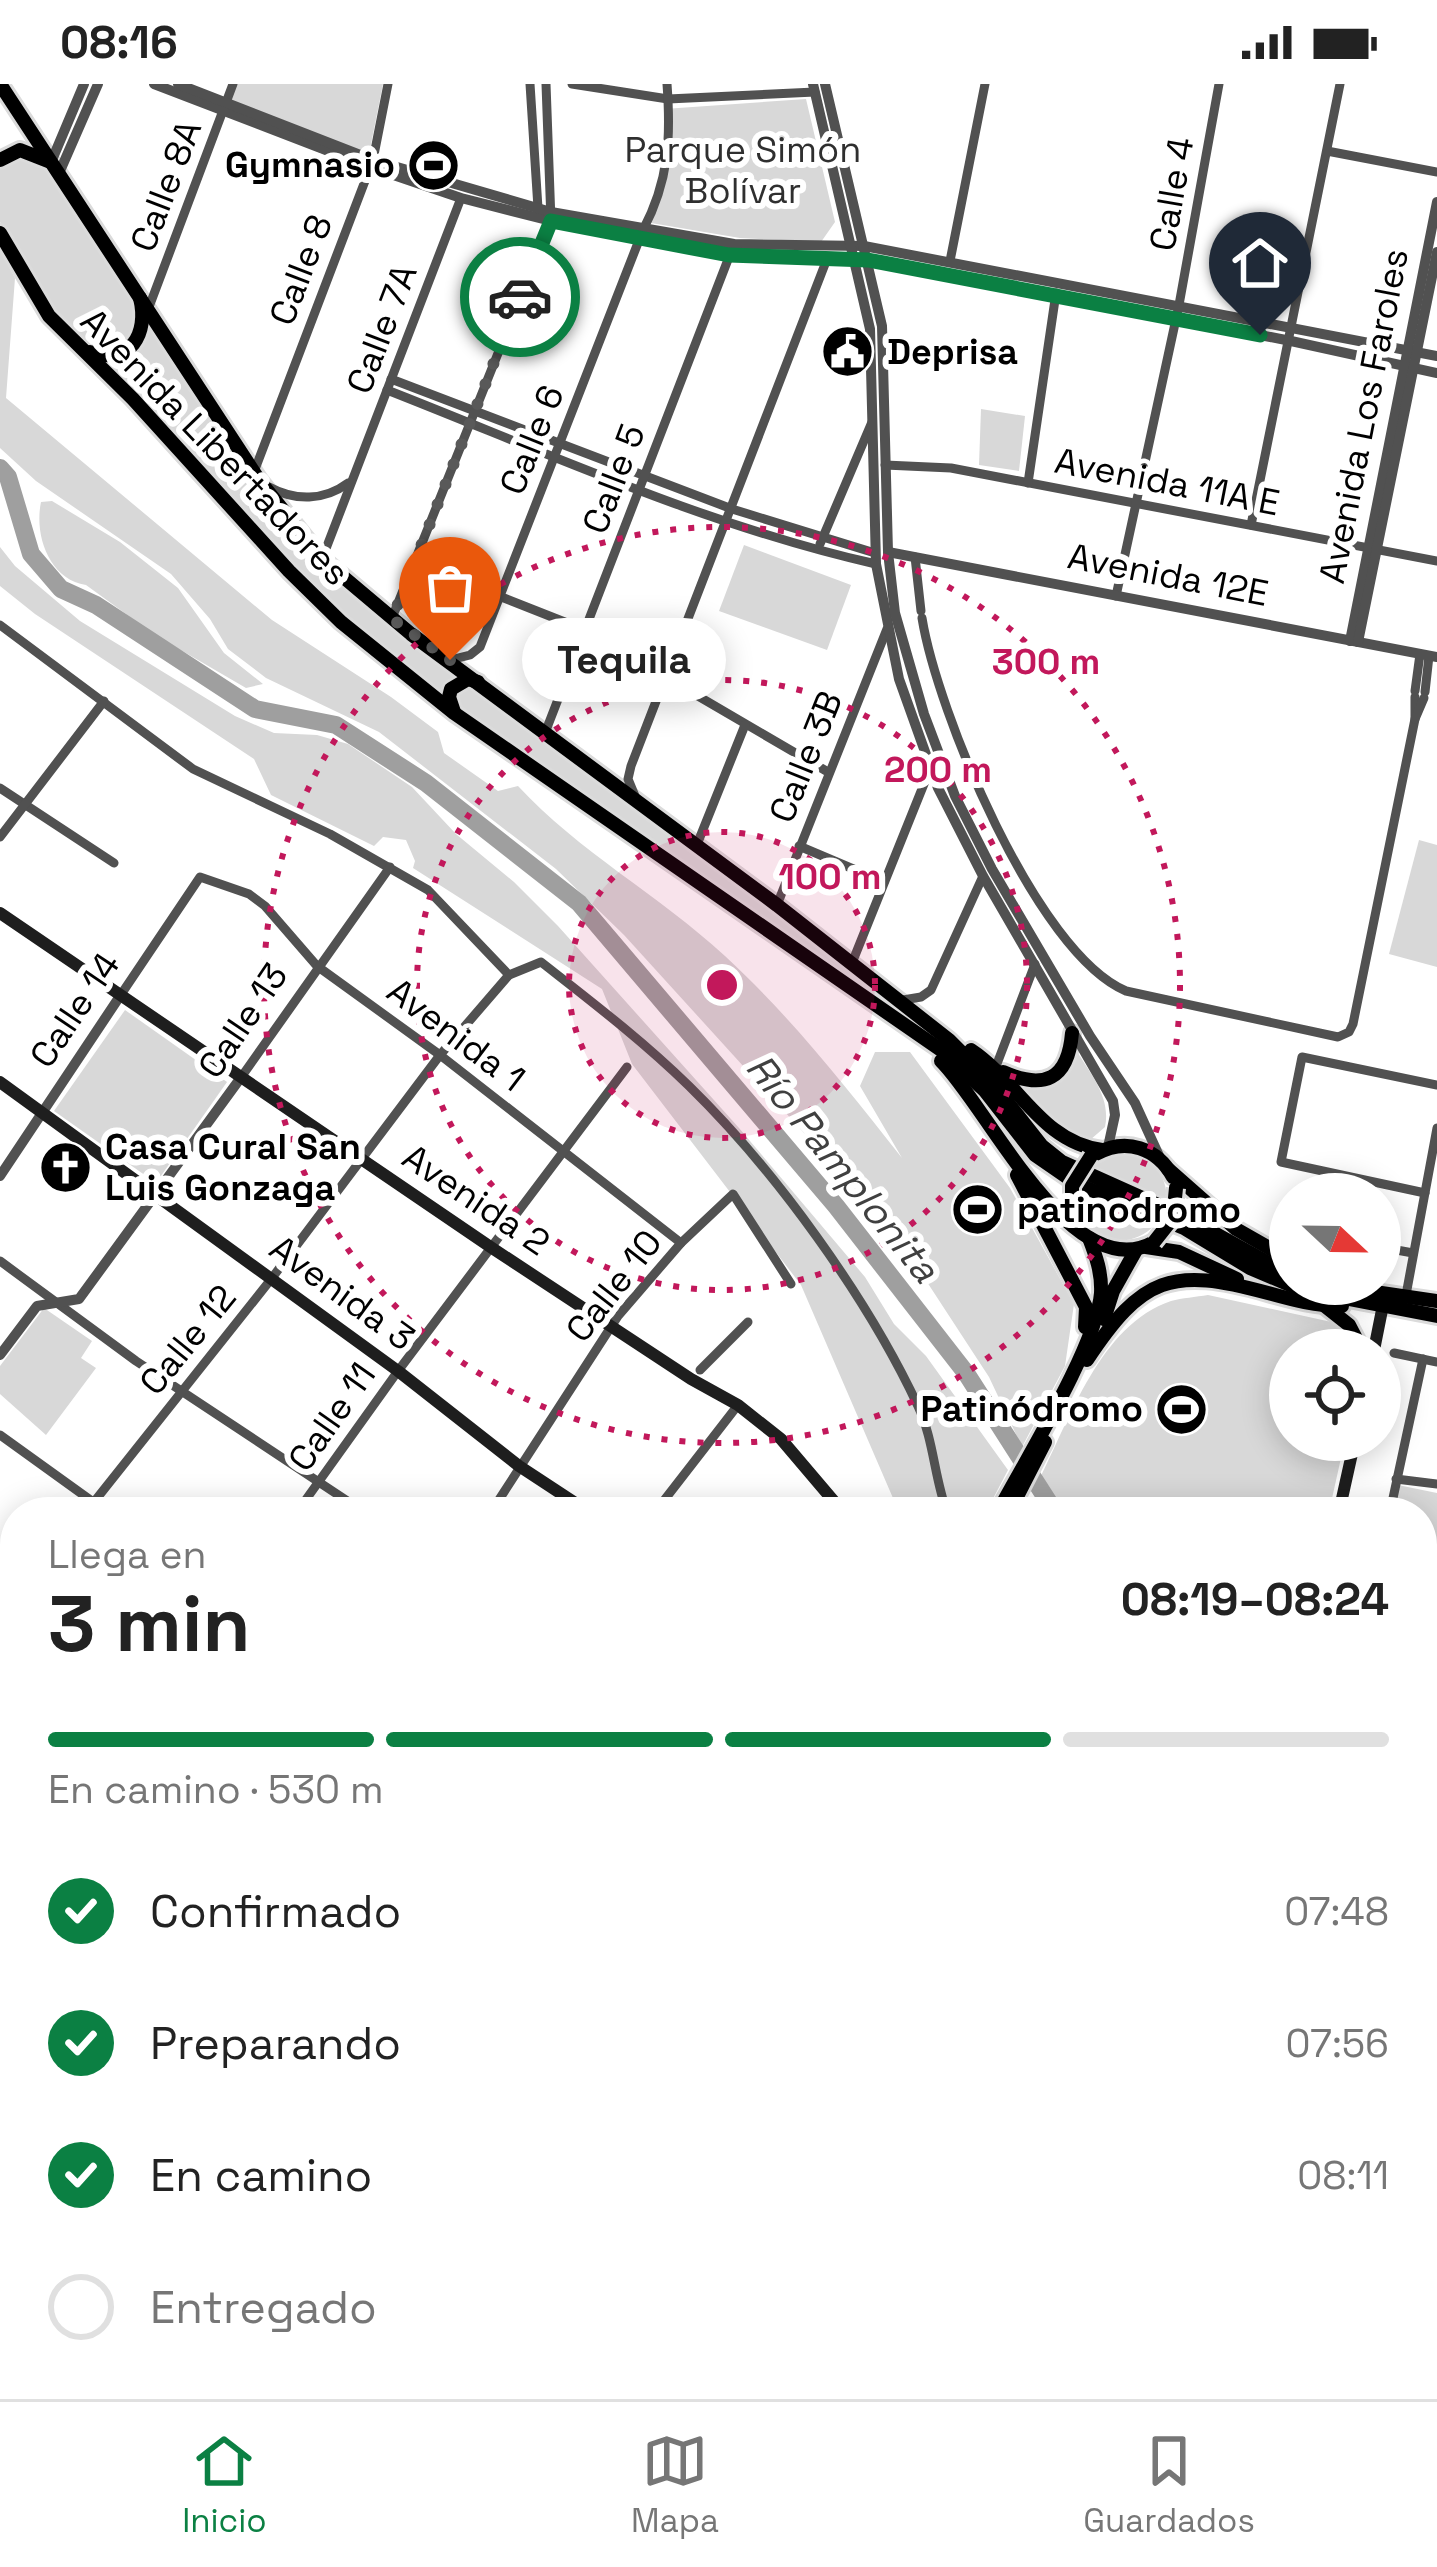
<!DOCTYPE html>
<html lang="es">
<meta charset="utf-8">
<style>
:root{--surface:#fff;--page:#f6f6f6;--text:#222;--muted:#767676;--line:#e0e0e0;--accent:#0b8043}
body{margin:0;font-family:"Space Grotesk",sans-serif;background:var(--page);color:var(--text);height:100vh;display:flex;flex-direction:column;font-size:45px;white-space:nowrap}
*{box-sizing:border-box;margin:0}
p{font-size:39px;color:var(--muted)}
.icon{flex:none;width:66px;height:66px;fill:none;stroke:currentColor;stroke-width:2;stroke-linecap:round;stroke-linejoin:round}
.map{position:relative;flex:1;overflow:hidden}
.details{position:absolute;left:0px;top:1413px;width:1437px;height:903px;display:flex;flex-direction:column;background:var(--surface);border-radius:48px 48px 0 0;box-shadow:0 6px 30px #0003}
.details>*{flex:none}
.needle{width:78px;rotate:112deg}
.buttons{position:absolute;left:1269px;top:1089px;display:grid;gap:24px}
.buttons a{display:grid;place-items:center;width:132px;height:132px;border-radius:50%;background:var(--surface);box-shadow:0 6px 30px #0003;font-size:60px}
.pin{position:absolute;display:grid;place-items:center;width:102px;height:102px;color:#fff;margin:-123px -51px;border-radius:50% 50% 50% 0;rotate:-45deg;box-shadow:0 0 12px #0007}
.pin .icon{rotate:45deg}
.courier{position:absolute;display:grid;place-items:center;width:120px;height:120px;margin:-60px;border:9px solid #0b8043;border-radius:50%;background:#fff;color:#222;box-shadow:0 3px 15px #0007}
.bubble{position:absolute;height:84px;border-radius:42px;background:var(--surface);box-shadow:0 6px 30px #0003;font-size:39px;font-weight:700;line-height:84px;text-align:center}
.head em{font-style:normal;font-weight:700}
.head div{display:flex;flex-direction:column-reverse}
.head{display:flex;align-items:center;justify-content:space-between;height:204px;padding:0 48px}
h1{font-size:78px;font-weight:700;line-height:90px}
.bar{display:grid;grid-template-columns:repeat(4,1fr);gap:18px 12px;align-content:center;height:144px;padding:0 48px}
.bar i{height:15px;border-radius:9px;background:var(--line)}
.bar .on{background:var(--accent)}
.bar p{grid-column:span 4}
ol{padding:0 48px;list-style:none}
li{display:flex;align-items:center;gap:36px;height:132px}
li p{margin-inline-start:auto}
li .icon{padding:12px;border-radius:50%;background:var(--accent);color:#fff;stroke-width:4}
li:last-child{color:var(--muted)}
li i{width:66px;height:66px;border:6px solid var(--line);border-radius:50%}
.status{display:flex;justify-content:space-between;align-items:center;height:84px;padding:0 60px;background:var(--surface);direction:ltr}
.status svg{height:33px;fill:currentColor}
.menu{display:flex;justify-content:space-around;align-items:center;height:168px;border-top:3px solid var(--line);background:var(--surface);font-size:33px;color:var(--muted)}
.menu a{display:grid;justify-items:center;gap:6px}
.menu .on{color:var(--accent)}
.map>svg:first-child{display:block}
.green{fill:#d8d8d8}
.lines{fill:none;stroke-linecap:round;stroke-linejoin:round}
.river{stroke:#9f9f9f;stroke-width:18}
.primary-casing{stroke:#dbdbdb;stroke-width:20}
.minor{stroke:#515151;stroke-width:9}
.tertiary{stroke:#515151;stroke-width:10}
.secondary{stroke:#1e1e1e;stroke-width:12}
.primary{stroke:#000;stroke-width:14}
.primary-bridge-casing{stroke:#dbdbdb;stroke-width:20;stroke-linecap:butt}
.primary-bridge{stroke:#000;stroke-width:14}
.done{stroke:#595959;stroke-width:12;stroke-dasharray:0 21.6}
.route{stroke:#0b8043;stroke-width:15}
.ring{fill:none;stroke:#c2185b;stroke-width:6;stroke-dasharray:6 12}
.labels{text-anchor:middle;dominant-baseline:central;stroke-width:12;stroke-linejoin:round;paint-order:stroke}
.park-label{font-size:36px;fill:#2f2f2f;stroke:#fff}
.poi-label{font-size:36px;font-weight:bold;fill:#000;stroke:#fff;text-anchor:start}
.street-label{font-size:36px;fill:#000;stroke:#fff}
.water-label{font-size:39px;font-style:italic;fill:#404040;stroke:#fff}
.centre{fill:#c2185b;stroke:#fff;stroke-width:6}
.ring-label{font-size:36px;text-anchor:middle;font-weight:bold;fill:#c2185b;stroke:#fff;stroke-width:12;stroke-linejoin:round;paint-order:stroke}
</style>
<div class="status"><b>08:16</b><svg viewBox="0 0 49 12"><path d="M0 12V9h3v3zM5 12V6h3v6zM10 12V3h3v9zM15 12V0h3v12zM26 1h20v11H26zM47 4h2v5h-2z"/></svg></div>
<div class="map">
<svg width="1437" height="2315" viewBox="0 0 1437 2315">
<rect width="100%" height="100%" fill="#fff"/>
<g class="green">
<polygon points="235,0 383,0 369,70 229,17"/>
<polygon points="806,15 835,138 821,158 740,154 651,139 668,83 664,25"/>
<path d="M 22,72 L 43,79 L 134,213 C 142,240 139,248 119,268 L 87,263 L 60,238 L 27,192 L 0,138 L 0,81 Z"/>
<path d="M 0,166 L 15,194 L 6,314 L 272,536 L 391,613 L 438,648 L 444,669 L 498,707 L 518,702 C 579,768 659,811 725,872 C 792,934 846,1003 902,1074 L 860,1002 L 875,968 L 910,968 L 1010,1104 L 1074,1220 L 1065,1282 L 1022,1363 L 989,1293 L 895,1149 L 624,851 L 556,785 L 379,648 L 266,594 L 228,565 L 210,535 L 171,490 L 36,397 L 0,364 Z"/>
<polygon points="148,230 320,476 468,593 447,614 343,537 97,274 142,257"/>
<polygon points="981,325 1025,332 1019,387 979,381"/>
<path d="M 52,417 L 120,458 L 178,504 L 224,569 L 263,600 L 246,604 L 155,551 L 86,501 C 49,495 34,451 41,418 Z"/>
<polygon points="744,461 851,501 827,566 719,527"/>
<polygon points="0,463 15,482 80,537 235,632 274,649 317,651 348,660 412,703 456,750 514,798 558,842 739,1044 865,1193 894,1240 926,1272 1008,1386 986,1428 899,1428 801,1201 632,980 602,905 413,784 415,777 406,756 383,753 374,762 271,711 254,675 35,530 0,502"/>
<polygon points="468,597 706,774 931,952 457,628 452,606"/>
<polygon points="1419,756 1437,761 1437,883 1389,870"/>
<polygon points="125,926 227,998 156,1099 54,1027"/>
<path d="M 1078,969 C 1092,992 1111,1014 1105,1043 L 1090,1056 C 1057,1047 1037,1023 1014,998 C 1046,1010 1066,1001 1078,969 Z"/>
<path d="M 1123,1069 C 1152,1071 1167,1089 1167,1118 L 1088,1088 L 1103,1074 Z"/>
<path d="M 1078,1112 L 1114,1132 L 1156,1140 C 1125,1172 1082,1155 1078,1112 Z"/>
<path d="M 1208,1211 L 1336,1239 L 1350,1266 L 1290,1266 L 1290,1356 L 1345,1356 L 1329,1428 L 1065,1428 L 1039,1396 C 1070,1335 1100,1241 1171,1217 C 1182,1214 1196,1213 1208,1211 Z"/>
<polygon points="44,1224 92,1257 81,1274 96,1284 46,1351 0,1310 0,1282"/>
<polygon points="1398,1401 1437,1409 1437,1473 1425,1530 1422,1428 1393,1428"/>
</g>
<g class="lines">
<g class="river">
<polyline points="0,384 8,393 31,470 61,505 96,521 255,625 336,641 426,699 579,819 836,1122 966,1289 1055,1428"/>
<polyline points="1422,2089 1437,2092"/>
</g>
<defs>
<g id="primary">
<polyline points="0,0 259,396 322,475 411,550 777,821 949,956 994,1001 1042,1062 1062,1078 1189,1135 1290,1191"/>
<polyline points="0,76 20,66 48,77"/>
<polyline points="0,149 49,232 133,315 289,487 341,538 454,629 941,966 985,1007 1035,1071 1077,1100 1184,1144 1250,1184 1302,1206 1437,1232"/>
<path d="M 90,268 C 130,282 149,250 140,214"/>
<polyline points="454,628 449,613 451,605 468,595 478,598"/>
<path d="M 971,966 C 1018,997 1041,1058 1102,1066"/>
<path d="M 941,977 C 988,1023 1072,1205 1154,1158"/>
<path d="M 1003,988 C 1044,1006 1068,996 1072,949"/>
<path d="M 1096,1070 C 1126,1053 1157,1064 1173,1093"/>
<polyline points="1168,1085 1236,1145 1290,1176"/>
<polyline points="1017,1091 1086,1223 1085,1243"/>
<polyline points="1146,1163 1179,1168 1237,1195"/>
<polyline points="1320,1200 1437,1217"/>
<polyline points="1325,1222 1349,1241 1362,1266"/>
<polyline points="1104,1235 1113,1207 1136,1166"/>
<path d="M 1087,1276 C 1142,1193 1171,1182 1268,1209 C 1293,1216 1316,1222 1342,1222"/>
<path d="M 998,1428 C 1025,1377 1097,1261 1101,1209 C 1102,1189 1096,1172 1089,1154"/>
<polyline points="1009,1428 1045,1358"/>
<polyline points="1182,2301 1189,2315"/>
<polyline points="1198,2301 1206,2315"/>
</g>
</defs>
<use href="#primary" class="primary-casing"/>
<g class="minor">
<polyline points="530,0 538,124"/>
<polyline points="572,0 668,15 815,8"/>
<polyline points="1327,67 1437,88"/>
<polyline points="950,177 985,0"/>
<polyline points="149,223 233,0"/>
<polyline points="391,295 732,425 875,469"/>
<path d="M 387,306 C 548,369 707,442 876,480"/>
<polyline points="885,381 951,384 1437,477"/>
<polyline points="254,388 373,76 388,0"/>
<polyline points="1028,399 1056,209"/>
<path d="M 269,403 C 295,417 324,417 348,399"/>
<polyline points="1251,441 1340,0"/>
<polyline points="820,460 872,338"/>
<polyline points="915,473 921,527"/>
<polyline points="322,475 461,114"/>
<polyline points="415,479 585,546 828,688"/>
<polyline points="1116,512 1179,221 1219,0"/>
<polyline points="392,534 551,137 546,0"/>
<path d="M 922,534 C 937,627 1036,869 1126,907 L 1338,953 L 1349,948 L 1353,940 L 1415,635 L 1415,613"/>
<path d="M 0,541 L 193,685 L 330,750 L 428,806 L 509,891 L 541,878 C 592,918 643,957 689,1002 C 775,1086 867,1213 918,1322 C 934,1356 934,1393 947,1428"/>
<path d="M 450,576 L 470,571 L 480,563 L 643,146 C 669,97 671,54 667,0"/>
<polyline points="1415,607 1420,570"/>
<polyline points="1425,608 1429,572"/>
<polyline points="1415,635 1424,614"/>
<polyline points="545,649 734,160"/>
<polyline points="0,704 114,779"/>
<polyline points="635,712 628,695 631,682 827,175"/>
<polyline points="0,753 104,617"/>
<polyline points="799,762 884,798"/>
<polyline points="696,763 745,641"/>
<polyline points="777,821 887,545"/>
<polyline points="852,879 930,685"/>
<polyline points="120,912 200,793 249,810 265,822 317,882 440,971 681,1159"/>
<polyline points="903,916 921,913 931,906 983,792"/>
<polyline points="995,985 1035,880"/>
<polyline points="242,992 390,783"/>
<polyline points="1425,1109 1281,1078 1302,973 1437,1001"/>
<polyline points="1380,1163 1413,1169"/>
<polyline points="0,1177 136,1277 364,1428"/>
<polyline points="1406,1211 1437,1044"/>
<polyline points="1394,1269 1437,1278"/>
<polyline points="700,1286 748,1238"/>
<polyline points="0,1351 107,1428"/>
<polyline points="1396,1395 1437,1400"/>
<polyline points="86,1428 272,1194 440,971 509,891"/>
<polyline points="297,1428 398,1287 627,983"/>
<polyline points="491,1428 618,1232 681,1159 733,1110 791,1200"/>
<polyline points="655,1428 738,1321"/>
<polyline points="1390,1428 1423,1275"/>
<polyline points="0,1482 15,1492"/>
<polyline points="0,1527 15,1514"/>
<polyline points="1422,1534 1430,1535 1437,1500"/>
<polyline points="1422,1586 1437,1589"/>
<polyline points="1422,1680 1437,1606"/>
<polyline points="1422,1740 1437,1753"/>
<polyline points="0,1911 15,1946"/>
<polyline points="0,2076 15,2072"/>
<polyline points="0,2216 15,2213"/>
<polyline points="0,2229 11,2272 15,2271"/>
<polyline points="187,2301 194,2315"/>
<polyline points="533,2301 549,2315"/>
<polyline points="817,2301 832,2315"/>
<polyline points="997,2301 1001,2315"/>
<polyline points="1138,2307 1144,2315"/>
<polyline points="306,2315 321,2301"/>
<polyline points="502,2315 513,2301"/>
<polyline points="718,2315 733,2301"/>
<polyline points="876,2315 884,2301"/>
<polyline points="1041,2315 1057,2301"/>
<polyline points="1313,2315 1339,2301"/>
</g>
<g class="tertiary">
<polyline points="154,0 370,83 461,114 551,137 729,171 868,175 1291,257 1437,289"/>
<polyline points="178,0 373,76 551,128 734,160 864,162 1437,272"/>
<polyline points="813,0 870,245 876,480 899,595 938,704 983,792 1113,1017 1115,1031 1108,1063"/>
<polyline points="825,0 882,242 888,468 895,529 924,630 955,712 992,785 1090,952 1135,1019 1161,1076"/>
<polyline points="52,76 84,0"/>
<polyline points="60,87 98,0"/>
<polyline points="888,468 1437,573"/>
<polyline points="1350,557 1437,118"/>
<polyline points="1358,558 1437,168"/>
<polyline points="0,1092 120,912"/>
<polyline points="0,1271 37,1222 79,1215 242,992"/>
<polyline points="405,2301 411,2315"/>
</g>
<g class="secondary">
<polyline points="0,829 492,1164 691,1295 738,1321 781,1355 843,1428"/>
<polyline points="0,998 398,1287 519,1382 589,1428"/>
<polyline points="1374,1266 1383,1221"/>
<polyline points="1339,1428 1355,1356"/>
<polyline points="1422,1793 1437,1800"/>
</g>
<use href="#primary" class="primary"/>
<defs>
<g id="primary-bridge">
<polyline points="1072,1127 1072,1102 1091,1072"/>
<polyline points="1154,1158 1173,1134 1176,1104"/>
</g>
</defs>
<use href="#primary-bridge" class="primary-bridge-casing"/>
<use href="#primary-bridge" class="primary-bridge"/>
</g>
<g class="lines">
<polyline class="done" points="450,576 392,535 520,213"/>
<polyline class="route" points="520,213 551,137 729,171 868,176 1260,251"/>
</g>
<circle cx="722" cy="901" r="153" fill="#c2185b" fill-opacity=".12"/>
<g class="ring">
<circle cx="722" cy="901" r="153"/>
<circle cx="722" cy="901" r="305"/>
<circle cx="722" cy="901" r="458"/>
</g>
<defs>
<symbol id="stadium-disc" viewBox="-11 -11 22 22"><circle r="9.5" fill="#000" stroke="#fff"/><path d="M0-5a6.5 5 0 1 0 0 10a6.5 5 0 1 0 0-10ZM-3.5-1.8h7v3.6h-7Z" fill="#fff"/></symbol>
<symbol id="civic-disc" viewBox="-11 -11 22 22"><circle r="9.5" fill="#000" stroke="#fff"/><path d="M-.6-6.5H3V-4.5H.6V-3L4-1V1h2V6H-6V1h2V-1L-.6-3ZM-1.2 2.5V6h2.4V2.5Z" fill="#fff"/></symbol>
<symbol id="church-disc" viewBox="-11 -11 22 22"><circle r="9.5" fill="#000" stroke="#fff"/><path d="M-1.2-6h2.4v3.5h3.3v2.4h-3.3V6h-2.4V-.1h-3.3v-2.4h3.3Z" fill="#fff"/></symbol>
</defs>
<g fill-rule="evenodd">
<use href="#stadium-disc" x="404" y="52" width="59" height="59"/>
<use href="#civic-disc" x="818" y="238" width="59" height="59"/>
<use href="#church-disc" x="36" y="1054" width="59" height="59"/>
<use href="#stadium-disc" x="948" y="1096" width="59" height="59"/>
<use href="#stadium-disc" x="1152" y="1296" width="59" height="59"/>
</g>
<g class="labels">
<g class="park-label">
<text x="743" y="66">Parque Simón<tspan x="743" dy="41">Bolívar</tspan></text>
</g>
<g class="poi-label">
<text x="395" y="81" text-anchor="end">Gymnasio</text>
<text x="887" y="268">Deprisa</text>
<text x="105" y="1063">Casa Cural San<tspan x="105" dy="41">Luis Gonzaga</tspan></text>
<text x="1017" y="1126">patinodromo</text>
<text x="1143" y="1325" text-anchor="end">Patinódromo</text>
</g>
<g class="street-label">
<text transform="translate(166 102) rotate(-69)">Calle 8A</text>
<text transform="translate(1172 110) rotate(-80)">Calle 4</text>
<text transform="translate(301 186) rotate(-69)">Calle 8</text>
<text transform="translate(382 245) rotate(-69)">Calle 7A</text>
<text transform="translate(1364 332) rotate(-79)">Avenida Los Faroles</text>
<text transform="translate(532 356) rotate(-68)">Calle 6</text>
<text transform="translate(215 363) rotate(46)">Avenida Libertadores</text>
<text transform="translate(614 395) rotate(-69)">Calle 5</text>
<text transform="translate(1167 398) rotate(11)">Avenida 11A E</text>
<text transform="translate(1168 491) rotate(11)">Avenida 12E</text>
<text transform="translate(806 673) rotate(-68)">Calle 3B</text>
<text transform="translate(75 926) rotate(-56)">Calle 14</text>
<text transform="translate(243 937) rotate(-56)">Calle 13</text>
<text transform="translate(456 951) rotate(37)">Avenida 1</text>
<text transform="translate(476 1116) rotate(34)">Avenida 2</text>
<text transform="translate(614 1202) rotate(-52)">Calle 10</text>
<text transform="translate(342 1209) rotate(36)">Avenida 3</text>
<text transform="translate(188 1256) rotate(-51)">Calle 12</text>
<text transform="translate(332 1333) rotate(-55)">Calle 11</text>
</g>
<g class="water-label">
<text transform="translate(843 1084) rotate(51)">Río Pamplonita</text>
</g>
</g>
<circle cx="722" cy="901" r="18" class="centre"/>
<g class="ring-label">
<text x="1046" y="590">300 m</text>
<text x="938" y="698">200 m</text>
<text x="830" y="805">100 m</text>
</g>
</svg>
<div class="buttons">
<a><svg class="needle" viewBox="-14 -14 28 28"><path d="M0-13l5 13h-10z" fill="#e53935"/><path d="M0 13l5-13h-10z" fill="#767676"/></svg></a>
<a><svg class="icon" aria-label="locate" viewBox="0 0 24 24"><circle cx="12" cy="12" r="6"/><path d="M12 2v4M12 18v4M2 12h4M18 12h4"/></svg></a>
</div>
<div class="pin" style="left:450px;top:576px;background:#ea580c"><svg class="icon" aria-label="bag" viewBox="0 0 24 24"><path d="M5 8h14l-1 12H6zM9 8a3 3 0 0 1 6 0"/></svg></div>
<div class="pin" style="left:1260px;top:251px;background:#1f2937"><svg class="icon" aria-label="home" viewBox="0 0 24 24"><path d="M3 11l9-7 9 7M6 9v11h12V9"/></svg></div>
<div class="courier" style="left:520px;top:213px"><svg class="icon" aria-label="car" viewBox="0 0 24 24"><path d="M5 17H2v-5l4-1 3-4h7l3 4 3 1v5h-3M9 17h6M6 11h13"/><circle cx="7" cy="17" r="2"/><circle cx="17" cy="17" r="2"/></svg></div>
<div class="bubble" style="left:522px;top:534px;width:204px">Tequila</div>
<section class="details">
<div class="head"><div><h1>3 min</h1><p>Llega en</p></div><em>08:19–08:24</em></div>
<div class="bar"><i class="on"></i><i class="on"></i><i class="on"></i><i></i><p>En camino · 530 m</p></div>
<ol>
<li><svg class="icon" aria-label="check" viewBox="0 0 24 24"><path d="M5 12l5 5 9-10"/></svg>Confirmado<p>07:48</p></li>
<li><svg class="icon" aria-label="check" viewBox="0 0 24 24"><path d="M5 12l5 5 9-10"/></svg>Preparando<p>07:56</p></li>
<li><svg class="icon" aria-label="check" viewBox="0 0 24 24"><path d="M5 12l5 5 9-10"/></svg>En camino<p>08:11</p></li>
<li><i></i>Entregado</li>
</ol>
</section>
</div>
<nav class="menu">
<a class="on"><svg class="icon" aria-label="home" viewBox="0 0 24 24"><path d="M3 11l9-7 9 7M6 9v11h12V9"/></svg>Inicio</a>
<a><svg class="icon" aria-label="map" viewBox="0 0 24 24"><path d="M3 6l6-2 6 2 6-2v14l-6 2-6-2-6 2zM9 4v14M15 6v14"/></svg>Mapa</a>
<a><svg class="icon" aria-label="saved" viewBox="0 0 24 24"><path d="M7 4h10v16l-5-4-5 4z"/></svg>Guardados</a>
</nav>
